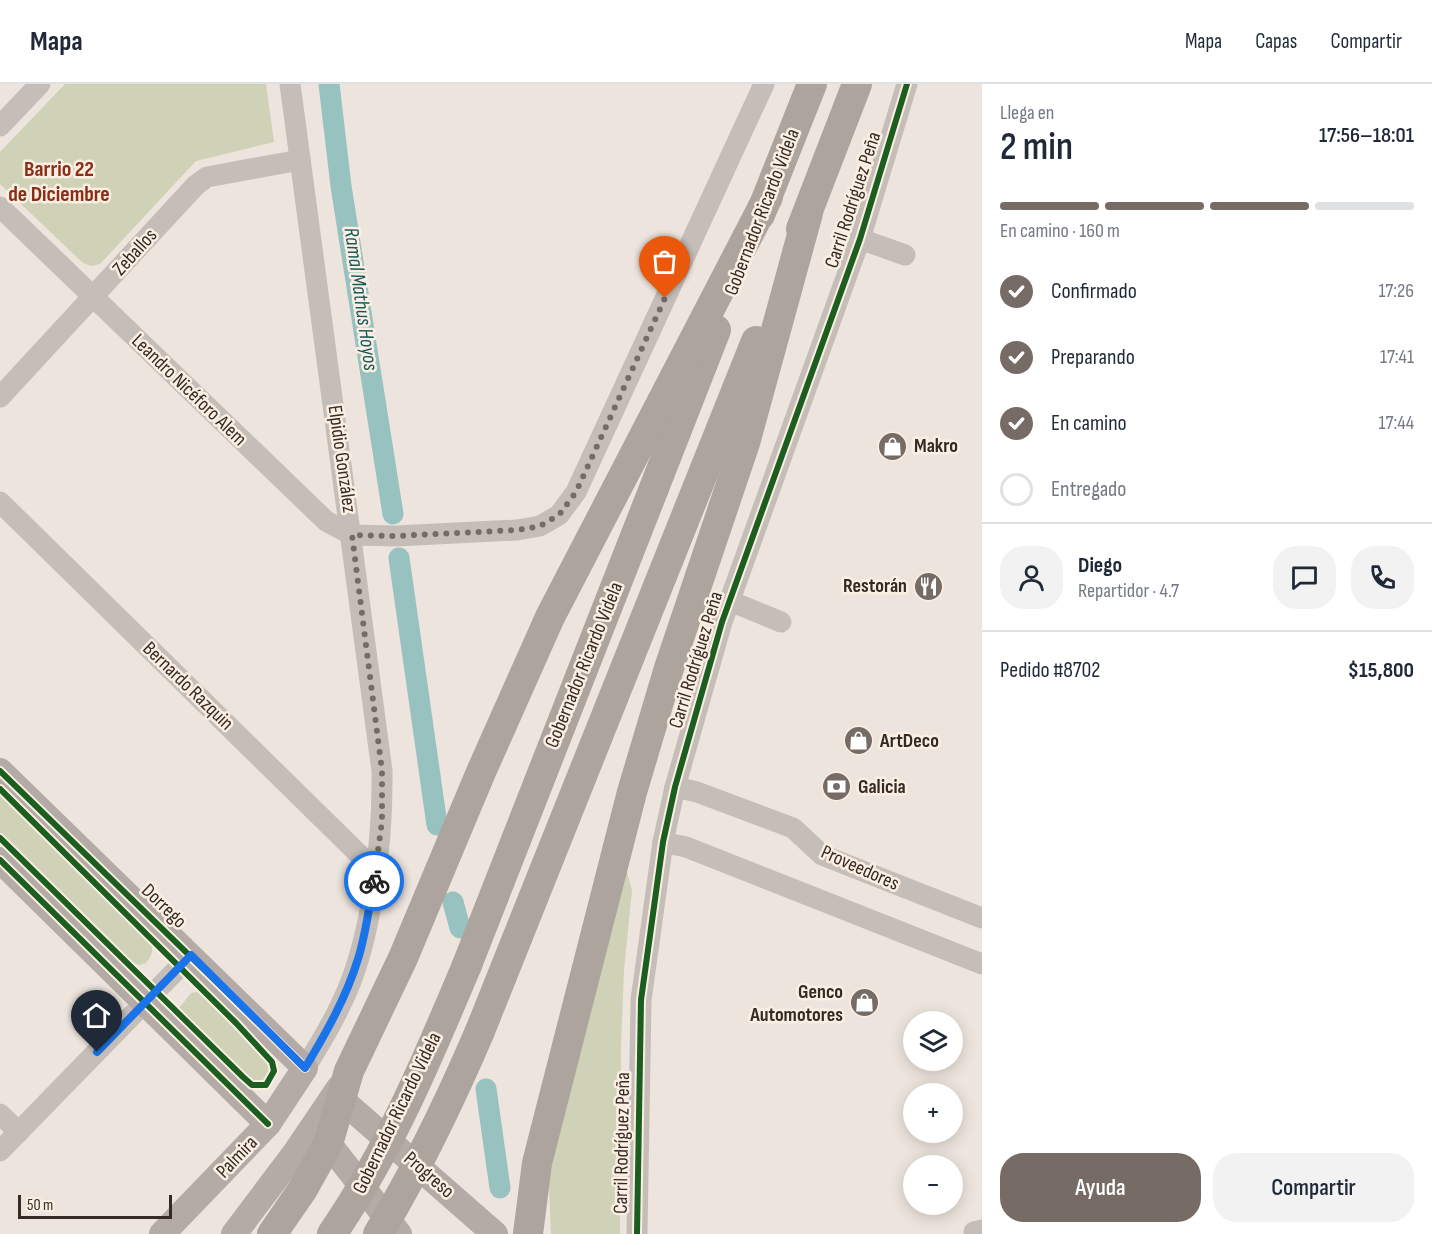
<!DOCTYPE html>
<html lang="es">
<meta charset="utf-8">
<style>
:root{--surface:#fff;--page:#f2f2f3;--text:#1f2937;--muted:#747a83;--line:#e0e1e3;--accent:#766b65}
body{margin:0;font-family:"Sofia Sans Condensed",sans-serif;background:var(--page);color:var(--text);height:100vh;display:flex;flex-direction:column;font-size:22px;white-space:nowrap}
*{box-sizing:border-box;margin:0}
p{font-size:20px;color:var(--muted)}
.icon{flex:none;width:33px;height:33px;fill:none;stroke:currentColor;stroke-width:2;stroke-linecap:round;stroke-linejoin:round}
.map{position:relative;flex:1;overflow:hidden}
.sheet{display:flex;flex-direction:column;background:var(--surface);width:450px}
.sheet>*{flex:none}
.buttons{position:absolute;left:903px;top:927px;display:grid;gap:12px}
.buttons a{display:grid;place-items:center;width:60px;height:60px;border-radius:50%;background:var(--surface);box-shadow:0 3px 15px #0003;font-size:30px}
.scale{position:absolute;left:18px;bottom:15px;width:154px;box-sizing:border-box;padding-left:6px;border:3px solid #362a25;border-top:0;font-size:16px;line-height:21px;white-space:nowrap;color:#362a25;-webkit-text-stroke:4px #fbefe3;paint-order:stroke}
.pin{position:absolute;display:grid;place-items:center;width:51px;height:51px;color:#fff;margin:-62px -26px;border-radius:50% 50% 50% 0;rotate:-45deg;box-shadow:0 0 6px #0007}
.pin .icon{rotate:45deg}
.courier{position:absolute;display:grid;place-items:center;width:60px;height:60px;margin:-30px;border:4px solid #1a73e8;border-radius:50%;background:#fff;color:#222;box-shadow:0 2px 8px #0007}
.headline em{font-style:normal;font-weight:600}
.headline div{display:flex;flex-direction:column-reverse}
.headline{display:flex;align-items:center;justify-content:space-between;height:102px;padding:0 18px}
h1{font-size:39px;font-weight:600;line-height:45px}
.bar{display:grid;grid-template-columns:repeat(4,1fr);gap:9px 6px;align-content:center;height:72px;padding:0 18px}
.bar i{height:8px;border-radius:4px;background:var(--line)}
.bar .selected{background:var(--accent)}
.bar p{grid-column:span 4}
.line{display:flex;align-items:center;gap:15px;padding:0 18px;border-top:2px solid var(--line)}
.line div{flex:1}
.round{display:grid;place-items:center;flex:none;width:63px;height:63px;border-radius:24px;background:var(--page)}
ol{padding:0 18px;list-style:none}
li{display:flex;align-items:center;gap:18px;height:66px}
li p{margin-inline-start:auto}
li .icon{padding:6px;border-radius:50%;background:var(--accent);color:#fff;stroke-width:4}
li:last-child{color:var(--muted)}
li i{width:33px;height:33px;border:3px solid var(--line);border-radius:50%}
.button{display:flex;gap:12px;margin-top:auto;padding:12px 18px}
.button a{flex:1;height:69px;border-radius:24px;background:var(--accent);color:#fff;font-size:24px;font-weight:600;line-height:69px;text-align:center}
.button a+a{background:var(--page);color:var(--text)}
header{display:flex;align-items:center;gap:36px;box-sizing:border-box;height:84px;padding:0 30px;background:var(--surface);border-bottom:2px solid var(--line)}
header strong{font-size:28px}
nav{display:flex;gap:33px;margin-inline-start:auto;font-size:21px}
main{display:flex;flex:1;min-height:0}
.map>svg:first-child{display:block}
.green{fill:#cfd2b6}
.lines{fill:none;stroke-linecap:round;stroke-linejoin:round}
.canal{stroke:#98c2bf;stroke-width:21}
.minor{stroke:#c5bdb7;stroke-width:21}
.major{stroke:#b4aba6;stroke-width:26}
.highway{stroke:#aca49d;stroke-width:30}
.highway-bridge{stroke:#aca49d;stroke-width:30}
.cycleway-casing{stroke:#fbefe3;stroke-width:10}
.cycleway{stroke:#1b5e20;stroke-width:6}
.done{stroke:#766b65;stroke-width:6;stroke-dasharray:0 10.8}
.route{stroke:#1a73e8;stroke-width:8}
.labels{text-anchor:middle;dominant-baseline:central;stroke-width:5;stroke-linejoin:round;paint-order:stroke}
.street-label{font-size:20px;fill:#362a25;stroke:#fbefe3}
.poi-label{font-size:20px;font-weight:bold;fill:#362a25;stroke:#fbefe3;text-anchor:start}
.water-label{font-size:21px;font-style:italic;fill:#175a5b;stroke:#fbefe3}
.quarter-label{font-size:22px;font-weight:bold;fill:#8c2d17;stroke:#fbefe3}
</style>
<header>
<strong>Mapa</strong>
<nav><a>Mapa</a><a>Capas</a><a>Compartir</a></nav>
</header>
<main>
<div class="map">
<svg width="982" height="1150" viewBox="0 0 982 1150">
<rect width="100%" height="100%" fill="#ede5dd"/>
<g class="green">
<polygon points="65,0 266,0 274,58 196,77 100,180 91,182 83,179 0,100 0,68"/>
<path d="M 0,709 L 145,852 C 154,862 155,868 146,879 L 139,881 L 127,876 L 0,751 Z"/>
<polygon points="625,781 632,806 624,887 621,961 620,1150 551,1150 548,1083"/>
<polygon points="196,908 203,910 270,980 271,989 266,998 257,999 245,991 182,931 179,924 191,909"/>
</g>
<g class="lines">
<g class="canal">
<polyline points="329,0 341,102 393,430"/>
<polyline points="399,474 437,741"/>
<polyline points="453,818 460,844"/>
<polyline points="486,1005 500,1104"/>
</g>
<g class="minor">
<path d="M 290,0 L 382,687 C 383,755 372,859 341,920 C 331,942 318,963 305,984"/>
<polyline points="0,42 40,0"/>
<polyline points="0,123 326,437 352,451 396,452 517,446 540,442 559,431 576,408 764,0"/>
<polyline points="860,155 905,171"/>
<polyline points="0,313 196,101 207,93 300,76"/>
<polyline points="0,418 376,787"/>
<polyline points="730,517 781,538"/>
<polyline points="675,703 697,708 793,744 822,771 982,834"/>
<polyline points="663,758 686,763 982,880"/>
<polyline points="0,1030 19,1048"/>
<polyline points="0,1067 191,871"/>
<polyline points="974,1148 982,1146"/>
<polyline points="637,1150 641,916 663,758 675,703 722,538 860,155 907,0"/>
</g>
<g class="major">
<polyline points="0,687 305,984 268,1040 162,1150"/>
<polyline points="0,776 268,1040"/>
<polyline points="335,1010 495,1150"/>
<polyline points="318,1046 399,1150"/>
<polyline points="234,1150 295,1069 339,1004"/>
</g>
<g class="highway">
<polyline points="760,131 812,0"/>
<polyline points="801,145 857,0"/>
<polyline points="467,881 716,246"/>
<polyline points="480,947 756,257"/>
<polyline points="272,1150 303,1105 328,1060 349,987 403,874 481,688 550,533 768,113"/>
<polyline points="528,1150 537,1079 632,708 669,584 745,359 808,129"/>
</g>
<g class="highway-bridge">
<path d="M 332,1150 C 389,1067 428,974 467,881"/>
<path d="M 378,1150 C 418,1084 450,1017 480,947"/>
</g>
<defs>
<g id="cycleway">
<polyline points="0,687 305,984"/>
<polyline points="0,705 236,939 272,978 274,987 266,1001 252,1001 243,993 0,754"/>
<polyline points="0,776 268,1040"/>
<polyline points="637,1150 641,916 663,758 675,703 722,538 860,155 907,0"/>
</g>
</defs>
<use href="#cycleway" class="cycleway-casing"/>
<use href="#cycleway" class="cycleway"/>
</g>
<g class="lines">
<polyline class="done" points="374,797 382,737 382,687 352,451 396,452 518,446 540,442 559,431 576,408 665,214"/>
<path class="route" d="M 97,968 L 191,871 L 305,984 C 326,949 346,914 358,875 C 366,850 369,822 374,797"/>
</g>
<defs>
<symbol id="shop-disc" viewBox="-11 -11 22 22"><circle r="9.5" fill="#766b65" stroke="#fbefe3"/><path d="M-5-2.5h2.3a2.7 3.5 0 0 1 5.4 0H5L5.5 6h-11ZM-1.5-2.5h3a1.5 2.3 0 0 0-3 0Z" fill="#fff"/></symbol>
<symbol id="restaurant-disc" viewBox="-11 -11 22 22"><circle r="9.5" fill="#766b65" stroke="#fbefe3"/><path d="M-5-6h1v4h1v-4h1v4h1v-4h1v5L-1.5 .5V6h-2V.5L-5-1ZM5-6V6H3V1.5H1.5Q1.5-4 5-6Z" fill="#fff"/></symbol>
<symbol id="bank-disc" viewBox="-11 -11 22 22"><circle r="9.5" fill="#766b65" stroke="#fbefe3"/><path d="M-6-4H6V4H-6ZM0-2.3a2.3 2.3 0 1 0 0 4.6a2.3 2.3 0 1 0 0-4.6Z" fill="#fff"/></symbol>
</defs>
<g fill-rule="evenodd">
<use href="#shop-disc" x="876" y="346" width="33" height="33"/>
<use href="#restaurant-disc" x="912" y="486" width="33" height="33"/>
<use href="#shop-disc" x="842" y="640" width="33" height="33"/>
<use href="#bank-disc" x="820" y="686" width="33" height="33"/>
<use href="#shop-disc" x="848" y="902" width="33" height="33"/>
</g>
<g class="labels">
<g class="street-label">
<text transform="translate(853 116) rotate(-72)">Carril Rodríguez Peña</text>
<text transform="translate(762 128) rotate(-69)">Gobernador Ricardo Videla</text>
<text transform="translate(135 168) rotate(-48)">Zeballos</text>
<text transform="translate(189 306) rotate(44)">Leandro Nicéforo Alem</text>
<text transform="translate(342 375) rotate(82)">Elpidio González</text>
<text transform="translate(696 576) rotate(-73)">Carril Rodríguez Peña</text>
<text transform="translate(584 581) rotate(-68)">Gobernador Ricardo Videla</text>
<text transform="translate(188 602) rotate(44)">Bernardo Razquin</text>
<text transform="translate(860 784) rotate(24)">Proveedores</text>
<text transform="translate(164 822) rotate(44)">Dorrego</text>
<text transform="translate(397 1029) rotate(-64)">Gobernador Ricardo Videla</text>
<text transform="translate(622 1059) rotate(-89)">Carril Rodríguez Peña</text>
<text transform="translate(237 1073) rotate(-46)">Palmira</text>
<text transform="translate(429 1091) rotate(41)">Progreso</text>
</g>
<g class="poi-label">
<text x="914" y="362">Makro</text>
<text x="907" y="502" text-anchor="end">Restorán</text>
<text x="880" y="657">ArtDeco</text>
<text x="858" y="703">Galicia</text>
<text x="843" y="908" text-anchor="end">Genco<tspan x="843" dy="23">Automotores</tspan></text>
</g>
<g class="water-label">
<text transform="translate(361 215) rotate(82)">Ramal Mathus Hoyos</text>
</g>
<g class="quarter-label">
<text x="59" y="85">Barrio 22<tspan x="59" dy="25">de Diciembre</tspan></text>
</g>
</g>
</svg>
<div class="buttons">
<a><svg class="icon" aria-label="layers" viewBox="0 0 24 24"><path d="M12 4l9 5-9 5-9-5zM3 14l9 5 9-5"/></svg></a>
<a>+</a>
<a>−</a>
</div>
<div class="scale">50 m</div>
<div class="pin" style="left:665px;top:214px;background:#ea580c"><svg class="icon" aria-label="bag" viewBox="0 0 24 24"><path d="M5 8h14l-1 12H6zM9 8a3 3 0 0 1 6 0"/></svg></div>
<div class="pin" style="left:97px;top:968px;background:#1f2937"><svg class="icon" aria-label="home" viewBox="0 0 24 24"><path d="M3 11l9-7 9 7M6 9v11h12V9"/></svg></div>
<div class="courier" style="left:374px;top:797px"><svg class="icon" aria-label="bike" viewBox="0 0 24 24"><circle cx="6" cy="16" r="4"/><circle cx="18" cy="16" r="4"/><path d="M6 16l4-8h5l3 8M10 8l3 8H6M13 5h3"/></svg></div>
</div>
<section class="sheet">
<div class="headline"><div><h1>2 min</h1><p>Llega en</p></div><em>17:56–18:01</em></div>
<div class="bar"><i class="selected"></i><i class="selected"></i><i class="selected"></i><i></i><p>En camino · 160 m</p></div>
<ol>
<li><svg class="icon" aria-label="check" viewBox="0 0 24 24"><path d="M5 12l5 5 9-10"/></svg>Confirmado<p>17:26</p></li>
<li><svg class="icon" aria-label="check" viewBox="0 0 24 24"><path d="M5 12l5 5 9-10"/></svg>Preparando<p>17:41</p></li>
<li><svg class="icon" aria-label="check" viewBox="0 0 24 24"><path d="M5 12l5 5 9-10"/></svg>En camino<p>17:44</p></li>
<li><i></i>Entregado</li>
</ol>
<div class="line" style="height:108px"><a class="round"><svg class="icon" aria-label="person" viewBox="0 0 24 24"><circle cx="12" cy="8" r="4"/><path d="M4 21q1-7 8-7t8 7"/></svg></a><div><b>Diego</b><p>Repartidor · 4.7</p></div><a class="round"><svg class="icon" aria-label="chat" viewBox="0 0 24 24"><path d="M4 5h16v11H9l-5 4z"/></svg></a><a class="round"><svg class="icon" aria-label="phone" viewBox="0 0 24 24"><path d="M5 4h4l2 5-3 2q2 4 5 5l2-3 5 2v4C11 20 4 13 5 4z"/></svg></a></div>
<div class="line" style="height:78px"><div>Pedido #8702</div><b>$15,800</b></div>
<div class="button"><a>Ayuda</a><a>Compartir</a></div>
</section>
</main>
